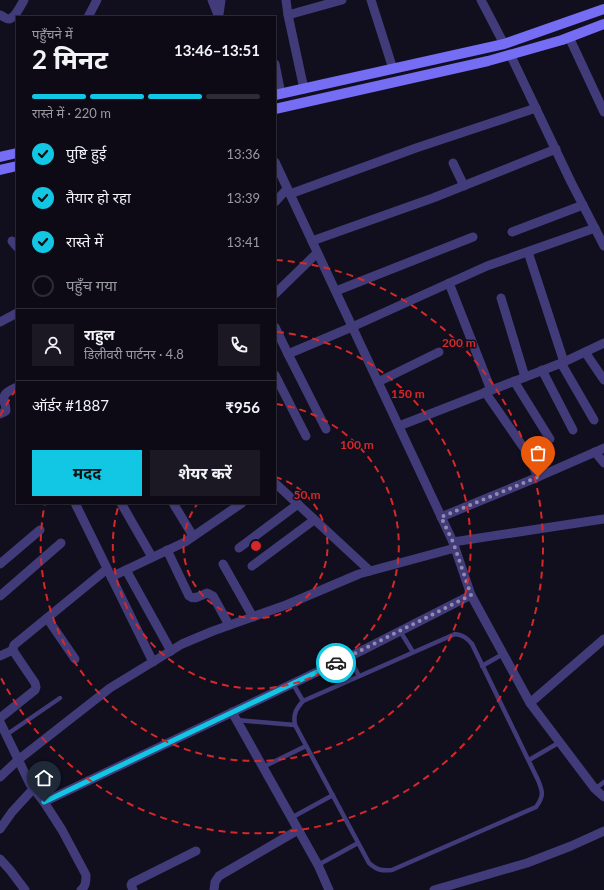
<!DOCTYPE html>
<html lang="hi">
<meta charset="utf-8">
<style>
:root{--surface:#0d0a16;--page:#1b1823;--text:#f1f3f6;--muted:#9a9aa1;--line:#2d2b35;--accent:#12c7e3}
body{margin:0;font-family:Lato,"Noto Sans Devanagari",sans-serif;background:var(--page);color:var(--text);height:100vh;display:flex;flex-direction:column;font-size:15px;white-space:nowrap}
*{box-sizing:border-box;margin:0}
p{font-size:13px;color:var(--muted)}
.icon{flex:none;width:22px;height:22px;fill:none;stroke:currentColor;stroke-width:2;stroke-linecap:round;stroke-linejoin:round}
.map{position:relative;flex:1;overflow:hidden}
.drawer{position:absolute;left:16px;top:16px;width:260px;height:488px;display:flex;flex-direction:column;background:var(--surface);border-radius:0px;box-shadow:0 1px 3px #0004,0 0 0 1px var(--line)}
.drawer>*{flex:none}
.pin{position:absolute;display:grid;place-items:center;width:34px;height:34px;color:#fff;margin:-41px -17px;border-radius:50% 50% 50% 0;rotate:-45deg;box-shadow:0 0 4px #0007}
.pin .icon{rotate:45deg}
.courier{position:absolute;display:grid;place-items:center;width:40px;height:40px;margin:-20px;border:3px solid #12c7e3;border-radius:50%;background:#fff;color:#222;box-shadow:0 1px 5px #0007}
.head em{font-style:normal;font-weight:700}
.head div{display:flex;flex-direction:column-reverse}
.head{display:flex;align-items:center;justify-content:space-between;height:68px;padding:0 16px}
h1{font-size:26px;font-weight:700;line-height:30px}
.bar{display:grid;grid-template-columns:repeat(4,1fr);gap:6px 4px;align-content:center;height:48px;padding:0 16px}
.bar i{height:5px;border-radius:3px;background:var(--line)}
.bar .current{background:var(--accent)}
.bar p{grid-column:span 4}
.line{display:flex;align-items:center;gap:10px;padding:0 16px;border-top:1px solid var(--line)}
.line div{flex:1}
.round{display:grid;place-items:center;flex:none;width:42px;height:42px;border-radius:0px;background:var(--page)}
ol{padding:0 16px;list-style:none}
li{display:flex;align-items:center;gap:12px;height:44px}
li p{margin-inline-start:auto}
li .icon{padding:4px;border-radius:50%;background:var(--accent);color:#111;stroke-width:4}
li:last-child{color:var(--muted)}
li i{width:22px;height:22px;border:2px solid var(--line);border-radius:50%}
.action{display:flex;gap:8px;margin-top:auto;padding:8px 16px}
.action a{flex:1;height:46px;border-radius:0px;background:var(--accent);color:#111;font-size:16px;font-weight:700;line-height:46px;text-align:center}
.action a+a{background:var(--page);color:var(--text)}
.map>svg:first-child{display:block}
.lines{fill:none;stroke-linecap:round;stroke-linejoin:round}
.lane{stroke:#413c79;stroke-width:4.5}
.street{stroke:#413c79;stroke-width:9}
.secondary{stroke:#756df3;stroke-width:10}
.done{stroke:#908bae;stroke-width:4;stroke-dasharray:0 7.2}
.route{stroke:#12c7e3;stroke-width:5}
.ring{fill:none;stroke:#d62828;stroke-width:2;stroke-dasharray:7 5}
.centre{fill:#d62828;stroke:#110e1e;stroke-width:2}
.ring-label{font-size:12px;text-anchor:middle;font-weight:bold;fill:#d62828;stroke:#110e1e;stroke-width:3;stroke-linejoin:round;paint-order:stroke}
</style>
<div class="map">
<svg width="604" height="890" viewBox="0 0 604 890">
<rect width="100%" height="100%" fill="#110e1e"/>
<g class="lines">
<g class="lane">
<polyline points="400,631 413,652"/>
<path d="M 455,634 C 463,635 467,638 472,644 L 538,780 C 543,792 544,796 536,807 L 392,870 C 381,871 377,870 369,863 L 295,725 C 293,714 296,709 303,701 Z"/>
<polyline points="349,657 359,676"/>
<polyline points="482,666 503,654"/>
<polyline points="293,684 303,701"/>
<polyline points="237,720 295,725"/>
<polyline points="6,735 60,698"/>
<polyline points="529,760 560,742"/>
<polyline points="263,767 306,746"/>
<polyline points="595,789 604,782"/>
<polyline points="291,818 333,795"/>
<polyline points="318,865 358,843"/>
</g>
<g class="street">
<polyline points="212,0 219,17"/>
<polyline points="286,0 288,15 304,89"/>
<polyline points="371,0 393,69"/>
<polyline points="481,0 504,44"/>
<polyline points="219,14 221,0"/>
<path d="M 0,15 C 3,16 6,19 9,19 C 15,18 21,5 24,0"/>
<polyline points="288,15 342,0"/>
<polyline points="88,17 97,0"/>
<polyline points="569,37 604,112"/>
<polyline points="510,54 571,182 604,246"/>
<polyline points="275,64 281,94"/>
<polyline points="275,162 453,542 471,595 530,703 595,789 604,797"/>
<polyline points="453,163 464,186"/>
<polyline points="290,194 416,148 536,108"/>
<polyline points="275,202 287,189"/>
<polyline points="512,232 583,205"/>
<polyline points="12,241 17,247"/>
<polyline points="312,241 433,198 556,149"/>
<polyline points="528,252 564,362"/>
<polyline points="449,283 491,390"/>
<polyline points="336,291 473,237"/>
<polyline points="275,294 317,253"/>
<polyline points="501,298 525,377"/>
<polyline points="0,322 17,313"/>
<polyline points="275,327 288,354 326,429"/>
<polyline points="585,352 604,380"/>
<polyline points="288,354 352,327 487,266 595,228"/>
<polyline points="561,363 594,420"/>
<polyline points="542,370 573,430"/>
<polyline points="275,375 306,436"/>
<polyline points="514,381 550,439"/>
<polyline points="378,382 439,352"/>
<polyline points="485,392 526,451 538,477"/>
<path d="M 0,414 L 6,411 C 6,407 5,405 4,401 C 2,393 11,390 17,387"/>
<polyline points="399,426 564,362 604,343"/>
<polyline points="595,452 604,463"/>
<polyline points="275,483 370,571"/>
<polyline points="75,503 153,662"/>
<polyline points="121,503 152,557"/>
<polyline points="173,503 193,536"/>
<polyline points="441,517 538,477 604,448"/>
<polyline points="453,542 604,519"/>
<polyline points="239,548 298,504"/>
<path d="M 167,550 L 189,596 C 194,600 201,596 207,593 L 213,596 L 229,625"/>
<polyline points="0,564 40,530"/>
<polyline points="223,564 253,617"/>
<polyline points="252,566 314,520"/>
<polyline points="126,570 171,651"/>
<polyline points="111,577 185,542 242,503"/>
<polyline points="0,596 61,543"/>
<polyline points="47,618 75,659"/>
<polyline points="0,656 13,650"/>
<polyline points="530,703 604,639"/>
<polyline points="232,712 318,865 329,890"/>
<polyline points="0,718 35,690 36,687 35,683 14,652 13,648 14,645 107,569"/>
<polyline points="0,722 30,784 44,802 361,651 471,595"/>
<polyline points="0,777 18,760 110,688 182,644 213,631 286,605 359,574 455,548"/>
<path d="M 44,802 L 62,830 L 86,875 C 86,881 86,886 81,890"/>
<polyline points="0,829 12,812 34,788"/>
<polyline points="0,859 10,870 25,890"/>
<polyline points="133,890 131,885 132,883 196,851"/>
<polyline points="214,890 215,882 219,876 298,830"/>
<polyline points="434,890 527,863 571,846 604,831"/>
</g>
<g class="secondary">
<polyline points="275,95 504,44 604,9"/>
<polyline points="275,109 488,61 562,40 604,24"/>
<polyline points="0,157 17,153"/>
<polyline points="0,170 17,166"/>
</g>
</g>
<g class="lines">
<polyline class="done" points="336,663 471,595 453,542 441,517 538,477"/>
<polyline class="route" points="44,802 336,663"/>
</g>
<g class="ring">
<path d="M275 477A72 72 0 1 1 198 503"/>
<path d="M276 404A143 143 0 1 1 119 504"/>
<path d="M277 332A215 215 0 1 1 45 503"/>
<path d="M0 416A287 287 0 0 1 17 388M276 260A287 287 0 1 1 0 676"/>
</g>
<circle cx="256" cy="546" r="6" class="centre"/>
<g class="ring-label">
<text x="459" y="347">200 m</text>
<text x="408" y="398">150 m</text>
<text x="357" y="449">100 m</text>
<text x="307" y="499">50 m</text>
</g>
</svg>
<div class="pin" style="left:538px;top:477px;background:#ea580c"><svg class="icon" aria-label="bag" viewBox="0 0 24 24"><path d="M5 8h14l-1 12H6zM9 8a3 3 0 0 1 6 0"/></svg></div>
<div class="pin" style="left:44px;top:802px;background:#1f2937"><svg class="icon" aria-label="home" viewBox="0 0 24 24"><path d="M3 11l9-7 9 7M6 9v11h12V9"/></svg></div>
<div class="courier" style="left:336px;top:663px"><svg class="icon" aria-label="car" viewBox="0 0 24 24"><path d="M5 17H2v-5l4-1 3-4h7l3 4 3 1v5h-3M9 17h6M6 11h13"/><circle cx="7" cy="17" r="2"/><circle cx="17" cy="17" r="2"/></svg></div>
<section class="drawer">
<div class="head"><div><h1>2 मिनट</h1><p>पहुँचने में</p></div><em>13:46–13:51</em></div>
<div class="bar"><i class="current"></i><i class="current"></i><i class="current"></i><i></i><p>रास्ते में · 220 m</p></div>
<ol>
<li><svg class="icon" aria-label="check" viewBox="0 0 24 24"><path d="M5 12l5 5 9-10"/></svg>पुष्टि हुई<p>13:36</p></li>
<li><svg class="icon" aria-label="check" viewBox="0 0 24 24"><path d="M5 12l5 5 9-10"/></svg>तैयार हो रहा<p>13:39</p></li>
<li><svg class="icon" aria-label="check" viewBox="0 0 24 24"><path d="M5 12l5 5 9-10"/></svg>रास्ते में<p>13:41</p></li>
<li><i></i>पहुँच गया</li>
</ol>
<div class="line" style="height:72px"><a class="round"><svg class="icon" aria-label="person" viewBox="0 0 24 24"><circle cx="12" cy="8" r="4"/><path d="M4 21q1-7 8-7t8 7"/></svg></a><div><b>राहुल</b><p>डिलीवरी पार्टनर · 4.8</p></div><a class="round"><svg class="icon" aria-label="phone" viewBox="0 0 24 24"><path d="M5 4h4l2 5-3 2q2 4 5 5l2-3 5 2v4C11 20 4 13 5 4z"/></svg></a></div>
<div class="line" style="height:52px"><div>ऑर्डर #1887</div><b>₹956</b></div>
<div class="action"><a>मदद</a><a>शेयर करें</a></div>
</section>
</div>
